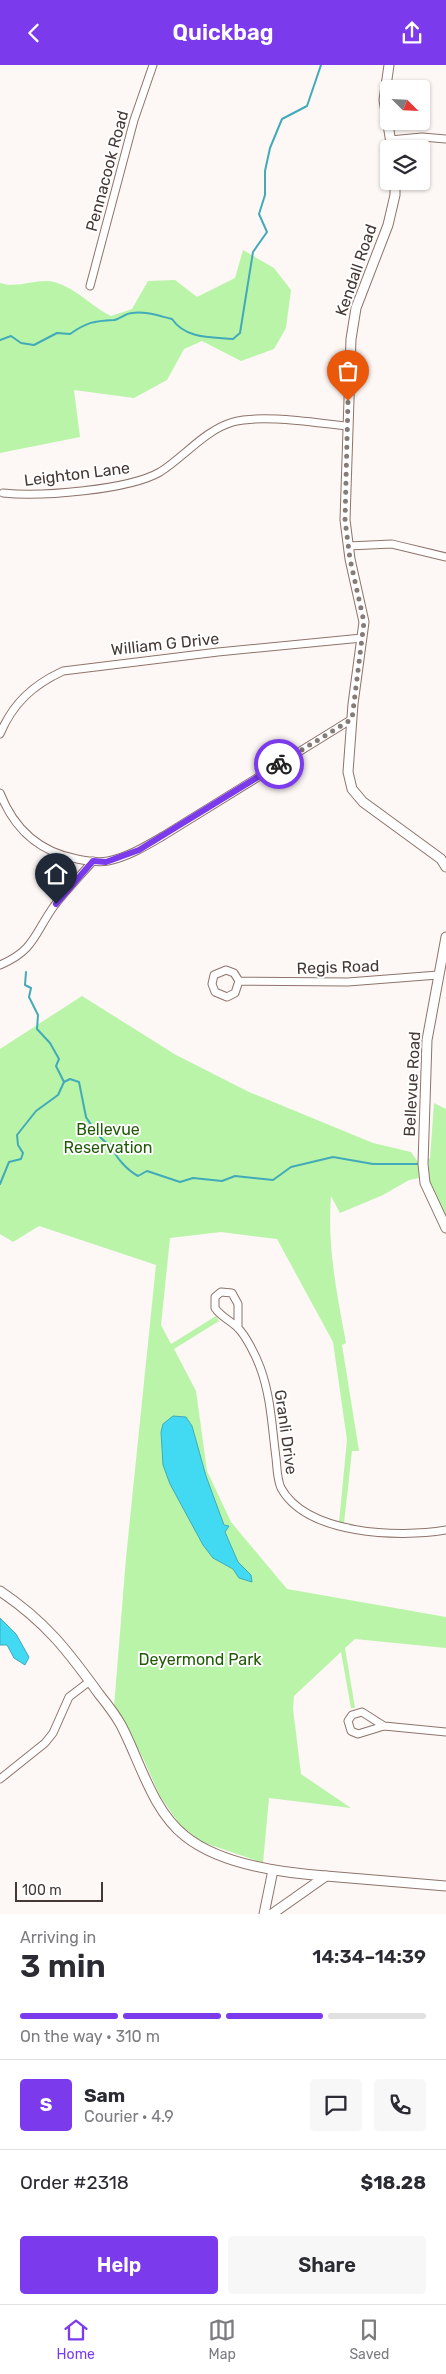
<!DOCTYPE html>
<meta charset="utf-8">
<style>
:root{--surface:#fff;--page:#f7f7f7;--text:#2b2b33;--muted:#7c7c81;--line:#e1e1e2;--accent:#7c3aed}
body{margin:0;font-family:Rubik,sans-serif;background:var(--page);color:var(--text);height:100vh;display:flex;flex-direction:column;font-size:19px;white-space:nowrap}
*{box-sizing:border-box;margin:0}
p{font-size:16px;color:var(--muted)}
.icon{flex:none;width:28px;height:28px;fill:none;stroke:currentColor;stroke-width:2;stroke-linecap:round;stroke-linejoin:round}
.map{position:relative;height:1849px;overflow:hidden}
.side{display:flex;flex-direction:column;background:var(--surface);flex:1}
.side>*{flex:none}
.needle{width:32px;rotate:114deg}
.buttons{position:absolute;left:380px;top:15px;display:grid;gap:10px}
.buttons a{display:grid;place-items:center;width:50px;height:50px;border-radius:5px;background:var(--surface);box-shadow:0 1px 4px #0004;font-size:25px}
.scale{position:absolute;left:15px;bottom:12px;width:88px;box-sizing:border-box;padding-left:5px;border:2px solid #453935;border-top:0;font-size:14px;line-height:18px;white-space:nowrap;color:#453935;-webkit-text-stroke:4px #fff;paint-order:stroke}
.pin{position:absolute;display:grid;place-items:center;width:42px;height:42px;color:#fff;margin:-51px -21px;border-radius:50% 50% 50% 0;rotate:-45deg;box-shadow:0 0 5px #0007}
.pin .icon{rotate:45deg}
.courier{position:absolute;display:grid;place-items:center;width:50px;height:50px;margin:-25px;border:4px solid #7c3aed;border-radius:50%;background:#fff;color:#222;box-shadow:0 1px 6px #0007}
.head em{font-style:normal;font-weight:600}
.head div{display:flex;flex-direction:column-reverse}
.head{display:flex;align-items:center;justify-content:space-between;height:85px;padding:0 20px}
h1{font-size:32px;font-weight:600;line-height:38px}
.bar{display:grid;grid-template-columns:repeat(4,1fr);gap:8px 5px;align-content:center;height:60px;padding:0 20px}
.bar i{height:6px;border-radius:4px;background:var(--line)}
.bar .selected{background:var(--accent)}
.bar p{grid-column:span 4}
.line{display:flex;align-items:center;gap:12px;padding:0 20px;border-top:1px solid var(--line)}
.line div{flex:1}
.round{display:grid;place-items:center;flex:none;width:52px;height:52px;border-radius:5px;background:var(--page)}
.cta{display:flex;gap:10px;margin-top:auto;padding:10px 20px}
.cta a{flex:1;height:58px;border-radius:5px;background:var(--accent);color:#fff;font-size:20px;font-weight:600;line-height:58px;text-align:center}
.cta a+a{background:var(--page);color:var(--text)}
header{display:flex;justify-content:space-between;align-items:center;height:65px;padding:0 20px;background:var(--accent);color:#fff;font-size:22px;font-weight:600}
.tab-bar{display:flex;justify-content:space-around;align-items:center;height:70px;border-top:1px solid var(--line);background:var(--surface);font-size:14px;color:var(--muted)}
.tab-bar a{display:grid;justify-items:center;gap:2px}
.tab-bar .selected{color:var(--accent)}
.map>svg:first-child{display:block}
.green{fill:#b9f4a8}
.water{fill:#41daf2;stroke:#42aab9}
.lines{fill:none;stroke-linecap:round;stroke-linejoin:round}
.stream{stroke:#42aab9;stroke-width:2}
.minor-casing{stroke:#8e746b;stroke-width:9}
.tertiary-casing{stroke:#8e746b;stroke-width:11}
.minor{stroke:#fff;stroke-width:7}
.tertiary{stroke:#fff;stroke-width:9}
.done{stroke:#857c78;stroke-width:5;stroke-dasharray:0 9}
.route{stroke:#7c3aed;stroke-width:6}
.labels{text-anchor:middle;dominant-baseline:central;stroke-width:4;stroke-linejoin:round;paint-order:stroke}
.street-label{font-size:16px;fill:#453935;stroke:#fff}
.park-label{font-size:16px;fill:#205a05;stroke:#fff}
</style>
<header><svg class="icon" aria-label="back" viewBox="0 0 24 24"><path d="M15 5l-7 7 7 7"/></svg>Quickbag<svg class="icon" aria-label="share" viewBox="0 0 24 24"><path d="M12 15V3M7 8l5-5 5 5M5 13v7h14v-7"/></svg></header>
<div class="map">
<svg width="446" height="1849" viewBox="0 0 446 1849">
<rect width="100%" height="100%" fill="#fdf7f5"/>
<g class="green">
<path d="M 243,185 L 274,203 L 291,225 L 286,263 L 274,284 L 241,296 L 202,276 L 184,284 L 167,315 L 134,333 L 74,325 L 80,372 L 0,388 L 0,218 C 18,224 38,213 54,217 C 76,223 91,241 111,251 L 132,244 L 148,216 L 175,215 L 197,232 L 235,213 Z"/>
<path d="M 82,931 L 176,990 L 249,1027 L 373,1078 L 411,1087 L 418,1097 L 419,1113 L 409,1115 L 383,1130 L 340,1148 L 331,1131 C 327,1182 337,1229 346,1278 L 342,1280 L 359,1386 L 352,1386 L 344,1458 L 339,1457 L 347,1375 L 333,1277 L 277,1174 L 221,1167 L 170,1173 L 161,1260 L 171,1279 L 216,1251 L 219,1256 L 174,1284 L 196,1326 L 207,1406 L 231,1457 L 287,1524 L 446,1552 L 446,1583 L 355,1574 L 345,1583 L 355,1643 L 351,1643 L 341,1587 L 294,1631 L 293,1644 L 301,1709 L 351,1743 L 269,1733 L 263,1798 L 202,1777 L 180,1760 L 160,1731 L 143,1693 L 114,1642 L 126,1493 L 156,1200 L 39,1161 L 13,1177 L 0,1169 L 0,984 Z"/>
<polygon points="434,1038 446,1044 446,1156 430,1118 428,1093 430,1094"/>
</g>
<g class="water">
<polygon points="173,1351 186,1352 192,1361 206,1411 224,1460 229,1461 225,1467 238,1497 251,1510 252,1517 239,1513 233,1504 213,1493 203,1480 170,1419 163,1400 161,1367 163,1359"/>
<polygon points="0,1553 16,1569 29,1592 25,1600 14,1593 7,1580 0,1580"/>
</g>
<g class="lines">
<g class="stream">
<path d="M 0,275 L 11,271 L 21,278 L 34,280 L 57,268 L 70,269 C 87,257 94,256 114,255 C 120,254 126,248 132,248 C 146,246 159,251 172,254 C 186,274 210,272 233,274 L 240,268 L 253,187 L 267,167 L 259,149 L 265,130 L 265,106 L 270,83 L 282,54 L 307,41 L 321,0"/>
<polyline points="26,907 25,920 31,923 29,932 38,950 37,964 50,978 59,994 56,1001 64,1017"/>
<path d="M 0,1119 L 9,1097 L 21,1094 L 23,1088 L 18,1080 L 17,1070 L 36,1046 L 58,1030 L 64,1017 L 70,1014 L 79,1017 L 86,1052 C 92,1061 101,1077 111,1080 C 115,1092 127,1105 138,1111 L 147,1106 L 180,1117 L 193,1113 L 222,1116 L 235,1111 L 273,1115 L 291,1102 L 333,1092 L 373,1099 L 421,1099"/>
</g>
<defs>
<g id="minor">
<polyline points="390,75 422,72 446,74"/>
<polyline points="90,221 134,55 153,0"/>
<path d="M 3,428 C 40,432 129,425 160,407 C 184,392 205,365 233,357 C 263,349 315,358 347,361"/>
<polyline points="348,481 392,479 446,492"/>
<path d="M 0,669 C 13,638 33,620 63,606 L 218,587 L 362,573"/>
<path d="M 0,728 C 14,764 40,787 77,794 C 87,796 98,798 108,796 C 128,792 146,781 163,771 L 352,654"/>
<path d="M 0,900 C 35,885 34,869 54,841 C 66,825 80,811 93,796"/>
<polyline points="239,916 235,928 227,932 215,927 212,919 214,910 226,905 234,908 239,916 348,917 438,910"/>
<path d="M 238,1263 L 238,1239 L 232,1228 L 221,1227 L 215,1232 L 215,1243 C 221,1252 230,1255 238,1263 C 246,1271 256,1291 260,1302 C 271,1331 272,1363 276,1393 C 277,1402 277,1414 281,1423 C 307,1470 399,1473 446,1465"/>
<polyline points="384,1661 362,1647 352,1650 348,1656 351,1666 358,1669 384,1661 446,1667"/>
<polyline points="0,1714 45,1678 53,1668 69,1632 90,1616"/>
</g>
<g id="tertiary">
<polyline points="389,0 384,35 392,84"/>
<polyline points="395,116 395,130 388,160 356,243 351,274 345,455 350,494 364,557 353,639 348,707 352,724 363,737 441,794 446,802"/>
<polyline points="446,872 427,975 423,1099 425,1118 446,1163"/>
<path d="M 0,1526 C 45,1556 68,1586 99,1629 C 107,1639 115,1649 121,1660 C 140,1696 152,1745 185,1771 C 221,1800 282,1808 326,1811"/>
<polyline points="264,1849 273,1805"/>
<polyline points="272,1849 326,1811 446,1821"/>
</g>
</defs>
<use href="#minor" class="minor-casing"/>
<use href="#tertiary" class="tertiary-casing"/>
<use href="#minor" class="minor"/>
<use href="#tertiary" class="tertiary"/>
</g>
<g class="lines">
<polyline class="done" points="279,699 352,654 364,557 350,494 345,455 348,336"/>
<polyline class="route" points="56,839 93,796 106,797 139,785 279,699"/>
</g>
<g class="labels">
<g class="street-label">
<text transform="translate(107 106) rotate(-75)">Pennacook Road</text>
<text transform="translate(356 205) rotate(-71)">Kendall Road</text>
<text transform="translate(77 409) rotate(-7)">Leighton Lane</text>
<text transform="translate(165 579) rotate(-6)">William G Drive</text>
<text transform="translate(338 902) rotate(-2)">Regis Road</text>
<text transform="translate(412 1019) rotate(-87)">Bellevue Road</text>
<text transform="translate(286 1367) rotate(82)">Granli Drive</text>
</g>
<g class="park-label">
<text x="108" y="1064">Bellevue<tspan x="108" dy="18">Reservation</tspan></text>
<text x="200" y="1594">Deyermond Park</text>
</g>
</g>
</svg>
<div class="buttons">
<a><svg class="needle" viewBox="-14 -14 28 28"><path d="M0-13l5 13h-10z" fill="#e53935"/><path d="M0 13l5-13h-10z" fill="#7c7c81"/></svg></a>
<a><svg class="icon" aria-label="layers" viewBox="0 0 24 24"><path d="M12 4l9 5-9 5-9-5zM3 14l9 5 9-5"/></svg></a>
</div>
<div class="scale">100 m</div>
<div class="pin" style="left:348px;top:336px;background:#ea580c"><svg class="icon" aria-label="bag" viewBox="0 0 24 24"><path d="M5 8h14l-1 12H6zM9 8a3 3 0 0 1 6 0"/></svg></div>
<div class="pin" style="left:56px;top:839px;background:#1f2937"><svg class="icon" aria-label="home" viewBox="0 0 24 24"><path d="M3 11l9-7 9 7M6 9v11h12V9"/></svg></div>
<div class="courier" style="left:279px;top:699px"><svg class="icon" aria-label="bike" viewBox="0 0 24 24"><circle cx="6" cy="16" r="4"/><circle cx="18" cy="16" r="4"/><path d="M6 16l4-8h5l3 8M10 8l3 8H6M13 5h3"/></svg></div>
</div>
<section class="side">
<div class="head"><div><h1>3 min</h1><p>Arriving in</p></div><em>14:34–14:39</em></div>
<div class="bar"><i class="selected"></i><i class="selected"></i><i class="selected"></i><i></i><p>On the way · 310 m</p></div>
<div class="line" style="height:90px"><b class="round" style="background:var(--accent);color:#fff">S</b><div><b>Sam</b><p>Courier · 4.9</p></div><a class="round"><svg class="icon" aria-label="chat" viewBox="0 0 24 24"><path d="M4 5h16v11H9l-5 4z"/></svg></a><a class="round"><svg class="icon" aria-label="phone" viewBox="0 0 24 24"><path d="M5 4h4l2 5-3 2q2 4 5 5l2-3 5 2v4C11 20 4 13 5 4z"/></svg></a></div>
<div class="line" style="height:65px"><div>Order #2318</div><b>$18.28</b></div>
<div class="cta"><a>Help</a><a>Share</a></div>
</section>
<nav class="tab-bar">
<a class="selected"><svg class="icon" aria-label="home" viewBox="0 0 24 24"><path d="M3 11l9-7 9 7M6 9v11h12V9"/></svg>Home</a>
<a><svg class="icon" aria-label="map" viewBox="0 0 24 24"><path d="M3 6l6-2 6 2 6-2v14l-6 2-6-2-6 2zM9 4v14M15 6v14"/></svg>Map</a>
<a><svg class="icon" aria-label="saved" viewBox="0 0 24 24"><path d="M7 4h10v16l-5-4-5 4z"/></svg>Saved</a>
</nav>
